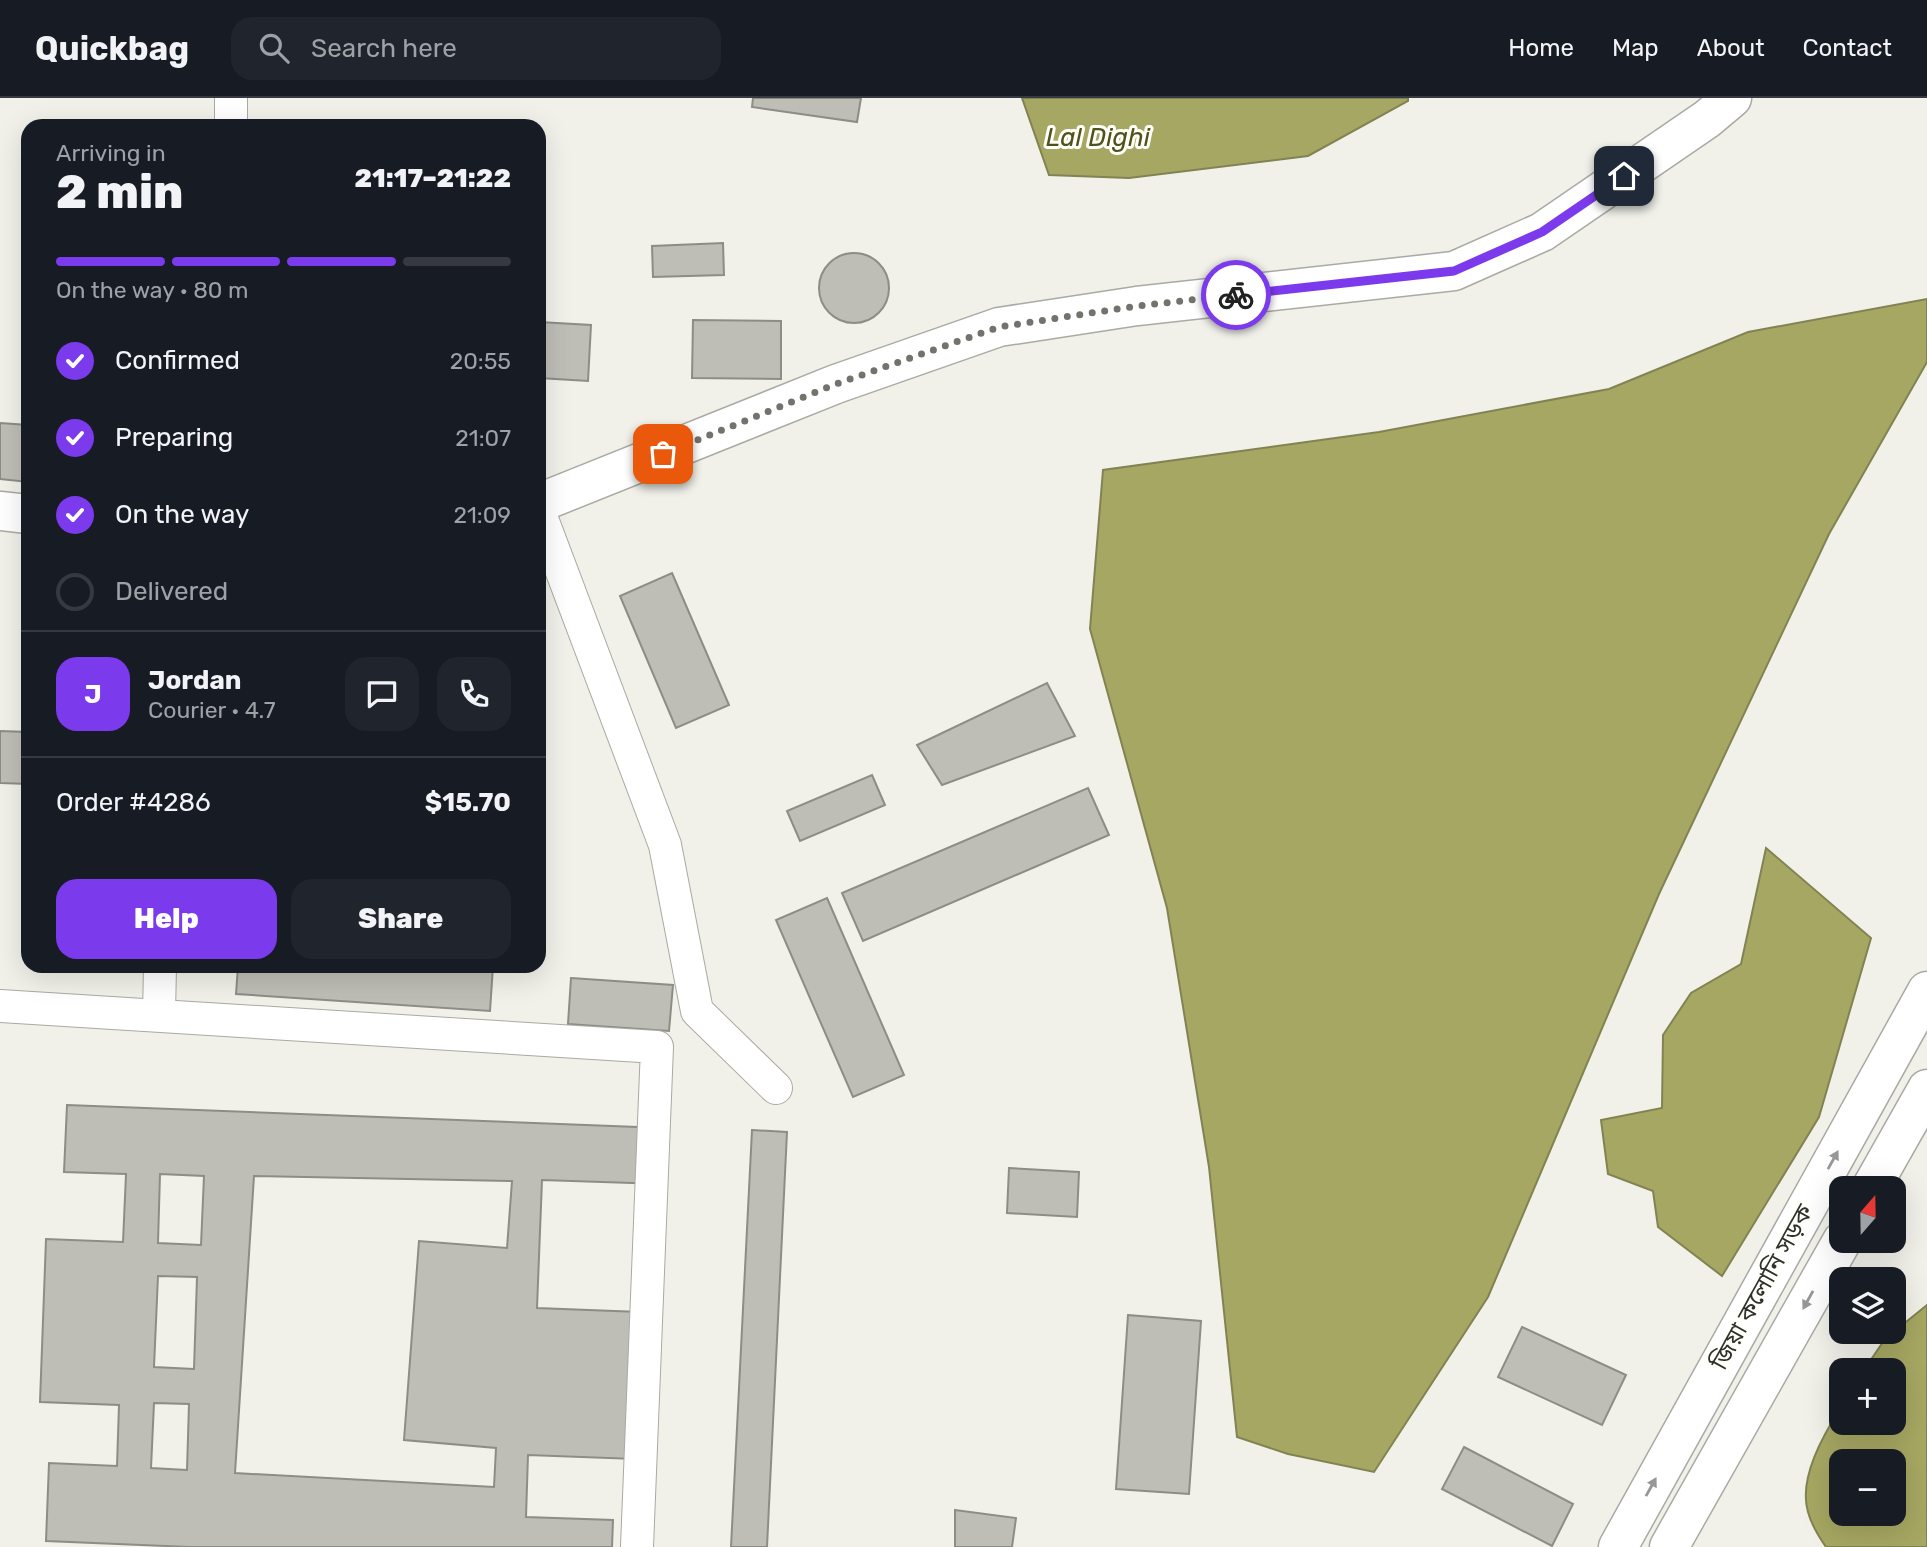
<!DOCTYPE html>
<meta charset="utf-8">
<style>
:root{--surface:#171b24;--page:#20242c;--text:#f1f3f6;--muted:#9ea1a6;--line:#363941;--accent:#7c3aed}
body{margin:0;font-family:Rubik,"Noto Sans Bengali",sans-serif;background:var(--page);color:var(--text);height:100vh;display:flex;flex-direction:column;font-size:26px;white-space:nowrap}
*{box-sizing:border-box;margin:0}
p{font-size:23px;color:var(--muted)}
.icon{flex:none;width:38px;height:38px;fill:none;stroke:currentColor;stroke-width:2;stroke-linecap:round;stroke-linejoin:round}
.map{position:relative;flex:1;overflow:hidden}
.details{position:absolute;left:21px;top:21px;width:525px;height:854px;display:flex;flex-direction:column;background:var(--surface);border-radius:21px;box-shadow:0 7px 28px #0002}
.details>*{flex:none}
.needle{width:46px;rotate:20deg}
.buttons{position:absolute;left:1829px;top:1078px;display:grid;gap:14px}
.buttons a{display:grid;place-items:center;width:77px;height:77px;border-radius:14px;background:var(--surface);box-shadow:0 7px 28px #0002;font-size:35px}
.pin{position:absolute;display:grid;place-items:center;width:60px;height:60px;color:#fff;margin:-30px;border-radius:14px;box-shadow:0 4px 10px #0006}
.courier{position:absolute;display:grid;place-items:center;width:70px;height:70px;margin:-35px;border:5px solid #7c3aed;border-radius:50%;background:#fff;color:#222;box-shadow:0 2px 9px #0007}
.headline em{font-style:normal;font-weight:800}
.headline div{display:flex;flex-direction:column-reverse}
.headline{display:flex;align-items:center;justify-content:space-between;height:119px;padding:0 35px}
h1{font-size:46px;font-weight:800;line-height:52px}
.bar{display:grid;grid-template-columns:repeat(4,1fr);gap:10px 7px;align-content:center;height:84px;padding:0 35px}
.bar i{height:9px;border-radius:5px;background:var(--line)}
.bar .active{background:var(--accent)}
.bar p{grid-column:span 4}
.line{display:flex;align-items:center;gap:18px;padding:0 35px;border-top:2px solid var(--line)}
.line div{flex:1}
.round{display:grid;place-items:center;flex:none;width:74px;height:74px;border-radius:21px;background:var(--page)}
ol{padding:0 35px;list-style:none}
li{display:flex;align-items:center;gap:21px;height:77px}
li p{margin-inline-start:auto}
li .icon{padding:7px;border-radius:50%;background:var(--accent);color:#fff;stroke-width:4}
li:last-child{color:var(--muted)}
li i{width:38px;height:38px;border:4px solid var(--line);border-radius:50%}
.cta{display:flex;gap:14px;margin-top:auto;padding:14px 35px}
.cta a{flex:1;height:80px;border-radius:21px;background:var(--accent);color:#fff;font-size:28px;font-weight:800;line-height:80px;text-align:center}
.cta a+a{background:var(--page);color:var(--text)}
header{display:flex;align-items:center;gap:42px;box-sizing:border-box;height:98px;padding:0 35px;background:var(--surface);border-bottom:2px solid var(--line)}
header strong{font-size:33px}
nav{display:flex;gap:38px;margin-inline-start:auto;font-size:24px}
.search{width:490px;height:63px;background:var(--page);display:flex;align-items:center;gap:18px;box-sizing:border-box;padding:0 24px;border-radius:21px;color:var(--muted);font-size:26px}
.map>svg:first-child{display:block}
.water{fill:#a6a762;stroke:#828352;stroke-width:2;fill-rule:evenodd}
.building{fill:#bebeb7;stroke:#8d8d87;stroke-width:2;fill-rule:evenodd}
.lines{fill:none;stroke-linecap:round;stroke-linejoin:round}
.street-casing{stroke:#a9aaa3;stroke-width:34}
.secondary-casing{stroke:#a9aaa3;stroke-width:41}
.street{stroke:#fff;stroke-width:32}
.secondary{stroke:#fff;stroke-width:38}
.oneway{fill:#979796}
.done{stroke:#73736e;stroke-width:7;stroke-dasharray:0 12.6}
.route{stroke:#7c3aed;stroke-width:9}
.labels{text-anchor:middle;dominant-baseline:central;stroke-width:6;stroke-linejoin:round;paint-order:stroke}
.street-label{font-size:24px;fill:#2f2f2c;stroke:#fefff8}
.water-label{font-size:26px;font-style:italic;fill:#51511d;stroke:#fefff8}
</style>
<header>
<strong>Quickbag</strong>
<div class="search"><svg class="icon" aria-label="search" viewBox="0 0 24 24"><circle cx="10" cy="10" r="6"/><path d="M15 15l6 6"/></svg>Search here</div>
<nav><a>Home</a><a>Map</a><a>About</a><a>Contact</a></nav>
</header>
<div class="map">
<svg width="1927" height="1449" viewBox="0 0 1927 1449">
<rect width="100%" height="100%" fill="#f1f1ea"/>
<g class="water">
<polygon points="1022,0 1408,0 1408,3 1308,58 1129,80 1049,77"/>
<polygon points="1927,201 1927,264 1829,436 1659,796 1488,1199 1374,1374 1288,1356 1237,1339 1209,1069 1167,810 1090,531 1103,372 1379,334 1609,291 1748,234"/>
<polygon points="1766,750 1871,840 1819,1019 1722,1178 1658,1129 1653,1093 1608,1076 1601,1022 1662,1010 1663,937 1691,895 1741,866"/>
<path d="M 1927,1207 L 1927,1449 L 1826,1449 C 1819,1439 1811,1425 1808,1414 C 1798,1380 1824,1336 1841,1309 L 1841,1325 L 1894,1325 L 1894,1272 L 1864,1272 L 1885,1241 ZM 1841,1363 L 1894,1363 L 1894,1416 L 1841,1416 Z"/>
</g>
<g class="building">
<polygon points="753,0 861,0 857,24 752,9"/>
<polygon points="723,145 724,177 653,179 652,148"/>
<circle cx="854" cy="190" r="35"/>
<polygon points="693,222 781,223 781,281 692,280"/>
<polygon points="539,224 591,227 588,283 539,280"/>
<polygon points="0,325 28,327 28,384 0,381"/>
<polygon points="672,475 729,607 676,630 620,498"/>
<polygon points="1047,585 1075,638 942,687 917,647"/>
<polygon points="0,633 28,634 28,686 0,685"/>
<polygon points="872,677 885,707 800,743 787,713"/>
<polygon points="1088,690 1109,737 863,843 842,795"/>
<polygon points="827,800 904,977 853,999 776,822"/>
<polygon points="238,868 493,868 490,913 236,896"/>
<polygon points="571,880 673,887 669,933 568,926"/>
<path d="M 67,1007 L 663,1030 L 661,1086 L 542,1082 L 537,1210 L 640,1214 L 635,1361 L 528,1357 L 526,1419 L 613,1422 L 612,1449 L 189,1449 L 46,1443 L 49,1365 L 117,1368 L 119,1307 L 40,1304 L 46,1141 L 123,1144 L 126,1076 L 64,1074 ZM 160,1076 L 204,1078 L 201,1147 L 158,1145 ZM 254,1078 L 512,1083 L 507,1150 L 419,1143 L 404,1342 L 496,1350 L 494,1389 L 235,1375 ZM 158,1178 L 197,1179 L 194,1271 L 154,1269 ZM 154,1305 L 189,1306 L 187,1372 L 151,1370 Z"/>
<polygon points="752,1032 787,1034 767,1449 731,1449"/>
<polygon points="1009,1070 1079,1074 1077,1119 1007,1115"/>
<polygon points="1128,1217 1201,1223 1189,1396 1116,1391"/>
<polygon points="1522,1229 1626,1277 1602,1327 1498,1279"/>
<polygon points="1464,1349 1573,1406 1552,1448 1442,1391"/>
<polygon points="955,1412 1016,1420 1012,1449 955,1449"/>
</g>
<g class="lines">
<defs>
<g id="street">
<polyline points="231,28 231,0"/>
<polyline points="539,413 665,747 697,913 776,990"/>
<polyline points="0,908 657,949 637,1449"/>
<polyline points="159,916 160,868"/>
</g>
<g id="secondary">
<polyline points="539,405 836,286 999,229 1137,208 1454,173 1542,134 1707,21 1732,0"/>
<polyline points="0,413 28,416"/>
<polyline points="1871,1090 1927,991"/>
<polyline points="1618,1449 1927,893"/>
<polyline points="1669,1449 1842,1143"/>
</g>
</defs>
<use href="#street" class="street-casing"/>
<use href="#secondary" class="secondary-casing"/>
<use href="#street" class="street"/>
<use href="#secondary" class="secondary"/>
</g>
<defs><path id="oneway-solid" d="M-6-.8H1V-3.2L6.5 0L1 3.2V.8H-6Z" transform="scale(1.75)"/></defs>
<g class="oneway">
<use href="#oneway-solid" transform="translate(1833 1062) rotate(-61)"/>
<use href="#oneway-solid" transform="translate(1808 1202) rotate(119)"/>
<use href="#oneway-solid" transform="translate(1651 1389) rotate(-61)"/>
</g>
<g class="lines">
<polyline class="done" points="663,356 836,286 999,229 1137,208 1236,197"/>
<polyline class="route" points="1236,197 1454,173 1542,134 1624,78"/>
</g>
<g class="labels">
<g class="street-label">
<text transform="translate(1762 1189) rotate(-61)">জিয়া কলোনি সড়ক</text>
</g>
<g class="water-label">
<text x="1098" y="39">Lal Dighi</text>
</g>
</g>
</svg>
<div class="buttons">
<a><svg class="needle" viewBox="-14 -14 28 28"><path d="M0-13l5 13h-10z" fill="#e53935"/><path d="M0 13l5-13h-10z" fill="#9ea1a6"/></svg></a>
<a><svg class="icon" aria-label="layers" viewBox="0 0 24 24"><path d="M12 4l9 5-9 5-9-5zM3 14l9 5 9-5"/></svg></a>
<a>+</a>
<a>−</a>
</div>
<div class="pin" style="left:663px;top:356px;background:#ea580c"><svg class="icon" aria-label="bag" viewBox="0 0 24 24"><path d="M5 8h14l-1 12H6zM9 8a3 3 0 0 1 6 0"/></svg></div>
<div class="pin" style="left:1624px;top:78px;background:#1f2937"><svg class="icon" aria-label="home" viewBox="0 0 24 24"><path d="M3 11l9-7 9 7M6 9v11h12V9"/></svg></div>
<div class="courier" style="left:1236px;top:197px"><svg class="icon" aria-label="bike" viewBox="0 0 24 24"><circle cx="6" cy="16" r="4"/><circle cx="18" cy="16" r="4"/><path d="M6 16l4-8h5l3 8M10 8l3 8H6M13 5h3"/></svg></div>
<section class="details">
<div class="headline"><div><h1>2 min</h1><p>Arriving in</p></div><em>21:17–21:22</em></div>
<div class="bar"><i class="active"></i><i class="active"></i><i class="active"></i><i></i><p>On the way · 80 m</p></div>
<ol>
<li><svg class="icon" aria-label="check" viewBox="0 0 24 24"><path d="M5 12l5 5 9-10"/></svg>Confirmed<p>20:55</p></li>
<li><svg class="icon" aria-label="check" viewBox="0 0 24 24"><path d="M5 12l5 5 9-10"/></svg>Preparing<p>21:07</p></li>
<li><svg class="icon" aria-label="check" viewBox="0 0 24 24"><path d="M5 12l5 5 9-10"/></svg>On the way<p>21:09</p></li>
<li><i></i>Delivered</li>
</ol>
<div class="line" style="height:126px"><b class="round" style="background:var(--accent);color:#fff">J</b><div><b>Jordan</b><p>Courier · 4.7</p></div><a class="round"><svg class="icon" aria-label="chat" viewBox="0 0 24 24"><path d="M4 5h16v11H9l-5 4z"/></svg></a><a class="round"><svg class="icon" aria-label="phone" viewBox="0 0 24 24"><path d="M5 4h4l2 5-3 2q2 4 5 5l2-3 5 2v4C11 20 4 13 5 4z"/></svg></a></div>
<div class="line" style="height:91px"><div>Order #4286</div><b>$15.70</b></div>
<div class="cta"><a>Help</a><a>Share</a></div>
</section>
</div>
